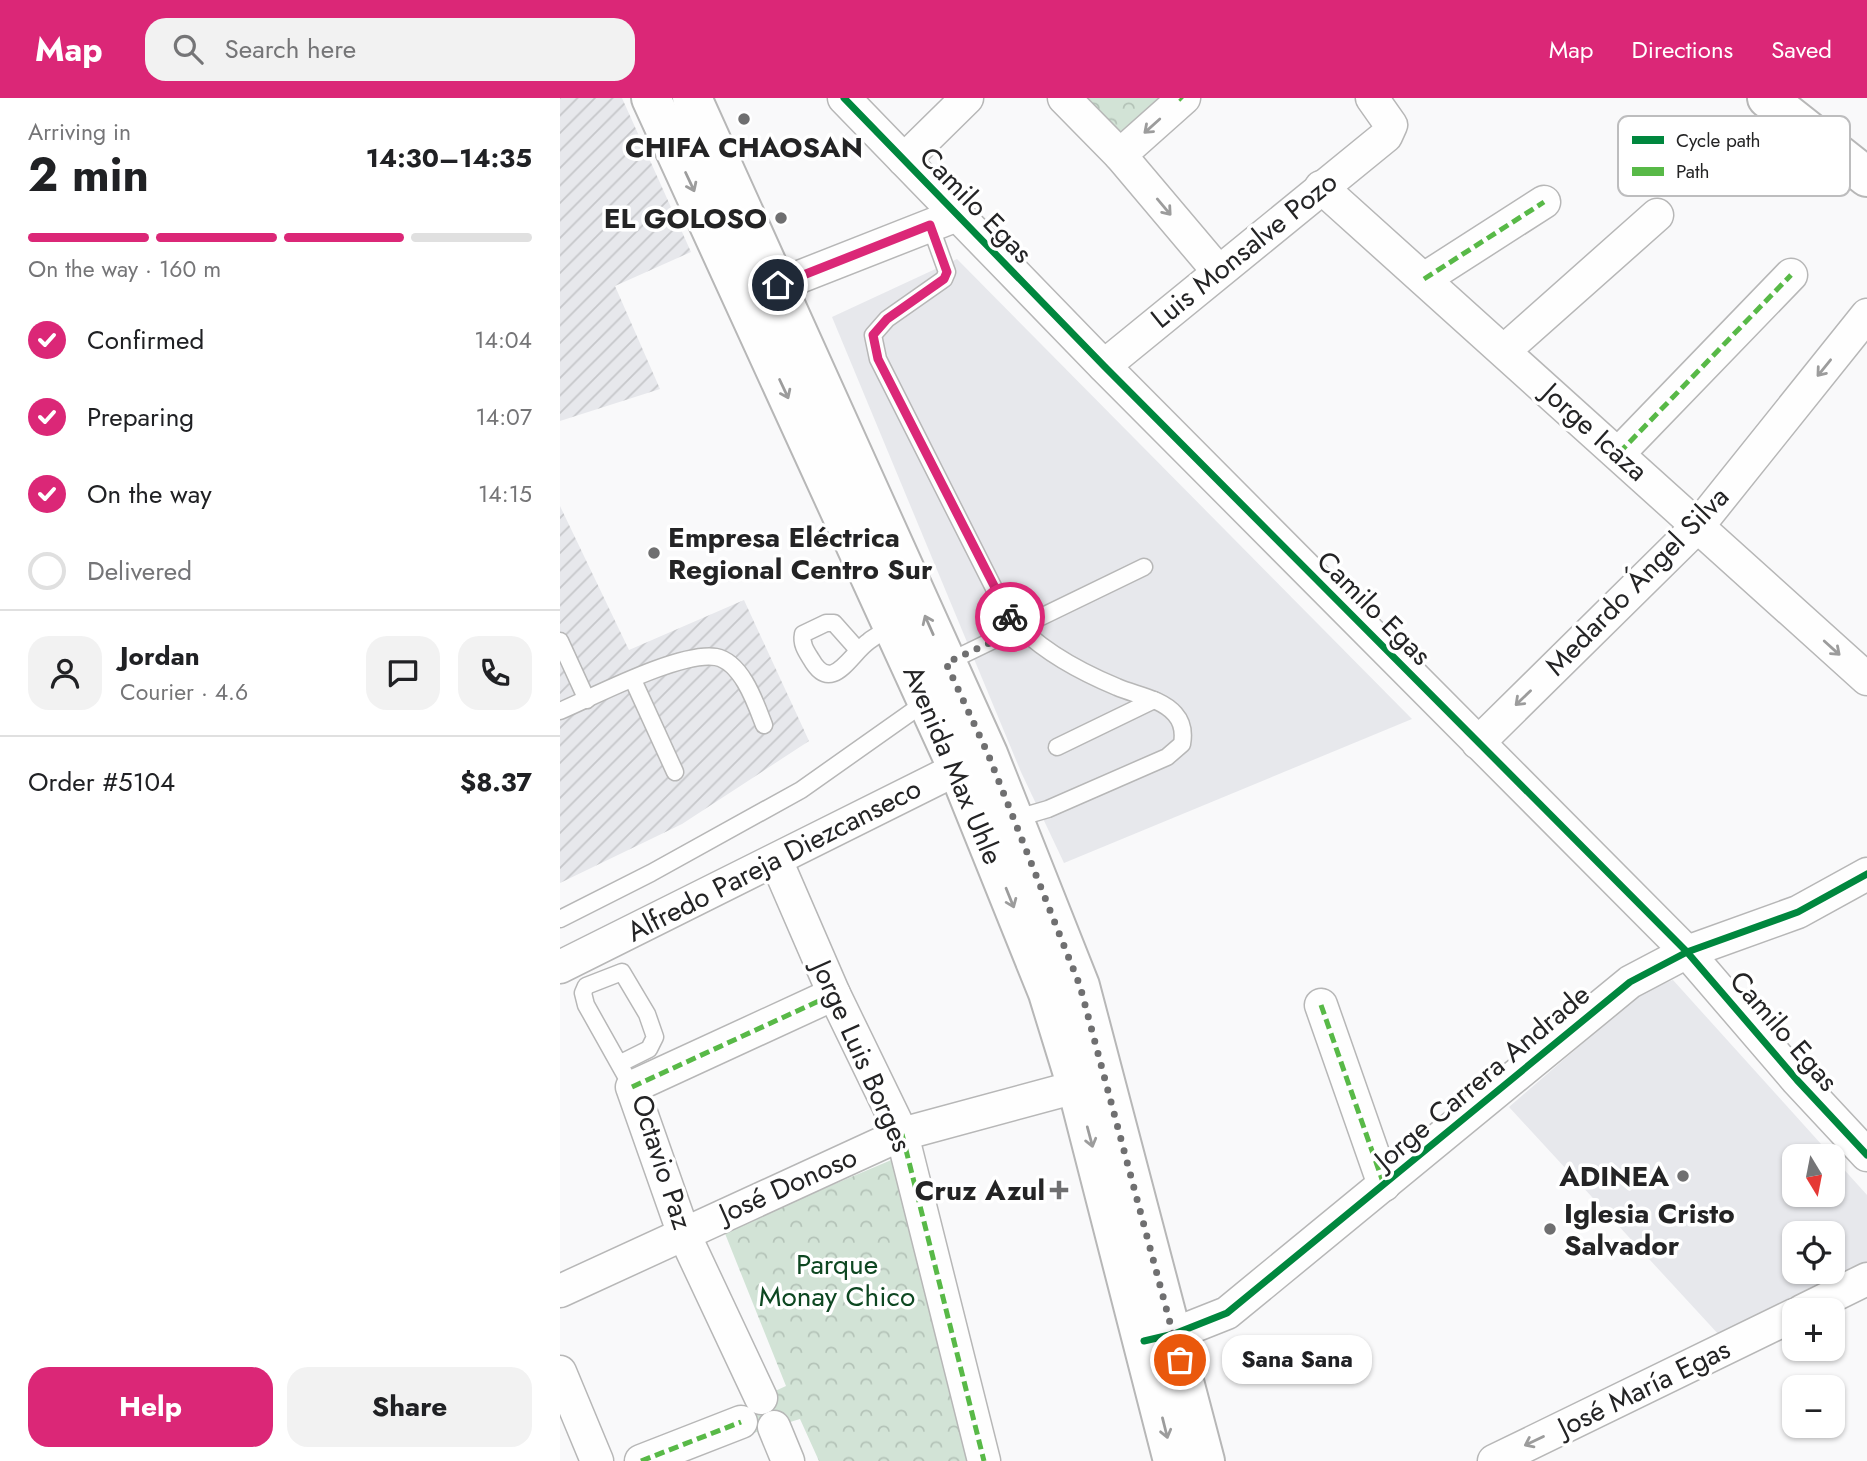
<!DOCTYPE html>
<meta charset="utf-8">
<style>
:root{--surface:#fff;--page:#f2f2f2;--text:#202124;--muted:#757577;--line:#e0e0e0;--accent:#db2777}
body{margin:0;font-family:Jost,sans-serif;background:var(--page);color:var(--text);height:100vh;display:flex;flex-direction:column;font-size:26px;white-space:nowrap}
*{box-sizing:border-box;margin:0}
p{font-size:23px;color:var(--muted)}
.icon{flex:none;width:38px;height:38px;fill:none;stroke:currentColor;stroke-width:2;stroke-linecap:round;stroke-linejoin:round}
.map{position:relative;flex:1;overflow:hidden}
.drawer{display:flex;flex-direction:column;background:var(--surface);width:560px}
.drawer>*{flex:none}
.needle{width:46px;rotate:170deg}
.buttons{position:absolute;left:1222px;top:1046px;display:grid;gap:14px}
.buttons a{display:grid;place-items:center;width:63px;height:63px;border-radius:14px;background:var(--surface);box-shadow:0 2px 5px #0004;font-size:35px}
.pin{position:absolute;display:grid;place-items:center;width:60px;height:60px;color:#fff;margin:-30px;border:4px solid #fff;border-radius:50%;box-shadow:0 2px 7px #0007}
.courier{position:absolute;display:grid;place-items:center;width:70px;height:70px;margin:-35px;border:5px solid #db2777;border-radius:50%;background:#fff;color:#222;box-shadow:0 2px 9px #0007}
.bubble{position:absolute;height:49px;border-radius:21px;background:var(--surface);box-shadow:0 2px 5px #0004;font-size:23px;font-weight:700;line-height:49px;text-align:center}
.overview em{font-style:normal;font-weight:700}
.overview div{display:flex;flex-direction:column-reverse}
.overview{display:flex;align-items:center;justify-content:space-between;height:119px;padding:0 28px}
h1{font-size:46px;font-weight:700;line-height:52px}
.bar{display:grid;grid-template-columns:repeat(4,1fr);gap:10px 7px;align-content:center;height:84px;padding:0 28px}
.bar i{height:9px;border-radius:5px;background:var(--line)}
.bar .active{background:var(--accent)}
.bar p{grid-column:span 4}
.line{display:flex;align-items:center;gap:18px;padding:0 28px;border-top:2px solid var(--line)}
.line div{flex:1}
.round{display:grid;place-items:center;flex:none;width:74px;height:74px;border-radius:21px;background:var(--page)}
ol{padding:0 28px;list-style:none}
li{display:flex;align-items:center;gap:21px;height:77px}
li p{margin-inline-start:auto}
li .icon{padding:7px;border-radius:50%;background:var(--accent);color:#fff;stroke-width:4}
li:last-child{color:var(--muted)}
li i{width:38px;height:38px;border:4px solid var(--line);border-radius:50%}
.cta{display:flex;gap:14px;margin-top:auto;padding:14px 28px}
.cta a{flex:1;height:80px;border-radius:21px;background:var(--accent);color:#fff;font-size:28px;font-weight:700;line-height:80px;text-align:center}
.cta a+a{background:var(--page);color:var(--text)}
header{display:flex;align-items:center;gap:42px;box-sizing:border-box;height:98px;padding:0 35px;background:var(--accent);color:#fff}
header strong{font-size:33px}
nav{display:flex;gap:38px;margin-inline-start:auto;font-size:24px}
.search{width:490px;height:63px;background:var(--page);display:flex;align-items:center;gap:18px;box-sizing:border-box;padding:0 24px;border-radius:21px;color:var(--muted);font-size:26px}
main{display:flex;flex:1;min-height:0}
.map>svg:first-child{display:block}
.built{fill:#e7e8ec;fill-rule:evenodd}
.industrial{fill:url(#industrial-furrows)}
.park{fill:url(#park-crowns)}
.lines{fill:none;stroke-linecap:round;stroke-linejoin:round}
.service-casing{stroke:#b7b7b7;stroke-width:19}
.minor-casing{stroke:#b7b7b7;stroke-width:35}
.tertiary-casing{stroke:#b7b7b7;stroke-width:42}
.secondary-casing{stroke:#b7b7b7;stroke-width:42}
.service{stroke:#fefefe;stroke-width:16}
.minor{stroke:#fefefe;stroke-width:32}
.tertiary{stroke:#fefefe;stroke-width:38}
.secondary{stroke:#fefefe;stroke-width:38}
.quiet{stroke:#58b947;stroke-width:5;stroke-dasharray:10 5;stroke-linecap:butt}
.cycleway-casing{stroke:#fff;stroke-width:11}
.cycleway{stroke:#00873e;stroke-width:7}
.oneway{stroke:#9c9c9c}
.done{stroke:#6f6f70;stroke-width:7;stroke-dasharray:0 12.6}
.route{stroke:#db2777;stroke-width:9}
.poi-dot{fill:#6f6f70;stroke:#fff;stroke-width:2.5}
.labels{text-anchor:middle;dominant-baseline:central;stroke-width:7;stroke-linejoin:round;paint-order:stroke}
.poi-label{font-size:28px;font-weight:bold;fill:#242425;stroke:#fff;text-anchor:end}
.street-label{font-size:28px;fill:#242425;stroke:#fff}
.park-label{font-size:28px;fill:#0d4721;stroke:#fff}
.key{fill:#fff;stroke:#bdbdbe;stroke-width:2}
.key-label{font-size:19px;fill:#242425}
</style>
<header>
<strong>Map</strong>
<div class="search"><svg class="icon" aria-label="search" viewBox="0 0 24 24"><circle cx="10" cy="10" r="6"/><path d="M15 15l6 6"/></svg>Search here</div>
<nav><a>Map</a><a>Directions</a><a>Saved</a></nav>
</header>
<main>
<section class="drawer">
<div class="overview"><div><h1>2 min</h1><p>Arriving in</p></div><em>14:30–14:35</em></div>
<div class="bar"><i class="active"></i><i class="active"></i><i class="active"></i><i></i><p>On the way · 160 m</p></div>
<ol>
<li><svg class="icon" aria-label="check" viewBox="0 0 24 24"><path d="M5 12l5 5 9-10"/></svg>Confirmed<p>14:04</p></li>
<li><svg class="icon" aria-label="check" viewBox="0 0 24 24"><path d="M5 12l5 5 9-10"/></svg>Preparing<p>14:07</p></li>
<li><svg class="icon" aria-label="check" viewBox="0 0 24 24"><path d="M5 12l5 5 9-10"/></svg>On the way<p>14:15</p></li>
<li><i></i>Delivered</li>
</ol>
<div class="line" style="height:126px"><a class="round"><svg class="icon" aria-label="person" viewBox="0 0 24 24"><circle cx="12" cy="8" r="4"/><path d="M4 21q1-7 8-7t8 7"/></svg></a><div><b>Jordan</b><p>Courier · 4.6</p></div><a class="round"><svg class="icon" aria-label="chat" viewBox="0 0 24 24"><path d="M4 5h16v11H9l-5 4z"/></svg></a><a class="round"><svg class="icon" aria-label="phone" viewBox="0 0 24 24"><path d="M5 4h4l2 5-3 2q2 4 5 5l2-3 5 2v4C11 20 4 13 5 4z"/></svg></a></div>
<div class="line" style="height:91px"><div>Order #5104</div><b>$8.37</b></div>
<div class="cta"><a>Help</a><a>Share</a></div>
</section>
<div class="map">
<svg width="1307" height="1363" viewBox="0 0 1307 1363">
<defs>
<pattern id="industrial-furrows" width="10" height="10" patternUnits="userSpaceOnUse" patternTransform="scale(1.75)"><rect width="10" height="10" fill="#e7e8ec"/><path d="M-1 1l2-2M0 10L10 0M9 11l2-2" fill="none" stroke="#c6c7ca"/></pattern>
<pattern id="park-crowns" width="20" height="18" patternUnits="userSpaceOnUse" patternTransform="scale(1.75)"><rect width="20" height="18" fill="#d2e3d6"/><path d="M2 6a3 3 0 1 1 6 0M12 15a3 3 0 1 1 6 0" fill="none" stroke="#b4c3b8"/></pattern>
</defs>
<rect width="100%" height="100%" fill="#f9f9fa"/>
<g class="built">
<polygon points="397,161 852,621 504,765 461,674 272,219"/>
<path d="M 1113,882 L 1307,1097 L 1307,1169 L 1160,1238 L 949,1009 L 1082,894 ZM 1234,1059 L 1272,1059 L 1272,1097 L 1234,1097 ZM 1234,1136 L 1272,1136 L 1272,1174 L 1234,1174 Z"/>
</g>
<g class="industrial">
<polygon points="0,0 62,0 131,154 55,188 100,291 0,323"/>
<polygon points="0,408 69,552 184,502 249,643 122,726 0,785"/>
</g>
<g class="park">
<polygon points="522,0 607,0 570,31 559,33"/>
<polygon points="336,1060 411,1363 259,1363 240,1321 187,1337 176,1311 226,1288 164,1133"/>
</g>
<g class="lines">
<defs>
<g id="service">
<path d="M 370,127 L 387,174 L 384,181 L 327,221 L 313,237 L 318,261 L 446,514 C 473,548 516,572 557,589 C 575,597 601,600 615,616 C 623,625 624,635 622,646 L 607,659 L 488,711 L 454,721"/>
<polyline points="0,543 27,602"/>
<path d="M 298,552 L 274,525 L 266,525 L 243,536 C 241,546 246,553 251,561 C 272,598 290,556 309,543 C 316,537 325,534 333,529"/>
<polyline points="386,565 584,469"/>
<polyline points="73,582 115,674"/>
<path d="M 0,613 C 35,598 121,553 156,559 C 182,564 196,606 204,627"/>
<polyline points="497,649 594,602"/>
<polyline points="0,821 91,775 241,692 367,603"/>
<polyline points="59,966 89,951 95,939 87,916 62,874 26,888 23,895 26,907 72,989"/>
</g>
<g id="minor">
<polyline points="284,0 544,268 1127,854 1237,982 1307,1057"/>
<polyline points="504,0 560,57 658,173"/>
<polyline points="560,57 624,0"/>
<polyline points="344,62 407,0"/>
<polyline points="761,89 1307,581"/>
<polyline points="864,181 984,104"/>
<polyline points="196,196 397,117"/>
<polyline points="945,252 1097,117"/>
<polyline points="544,268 826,38 831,27 812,0"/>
<polyline points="1059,355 1231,177"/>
<polyline points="918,645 1138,428 1307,217"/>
<polyline points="216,762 274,896 342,1036 424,1363"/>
<polyline points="0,869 417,661"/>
<polyline points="761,907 824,1087"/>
<polyline points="0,1193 342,1036 538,983"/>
<polyline points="1242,1213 1307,1181"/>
<polyline points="591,1242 614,1236 667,1215 1070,884 1127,854 1238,814 1307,776"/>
<polyline points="0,1274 37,1363"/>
<polyline points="201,1300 123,1134 72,989 274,896"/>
<polyline points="214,1329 228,1363"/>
<polyline points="81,1363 181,1324"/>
<polyline points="934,1363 1234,1217"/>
</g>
<polyline id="tertiary" points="1207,0 1307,79"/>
<g id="secondary">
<polyline points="91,0 397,669 488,895 517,989 613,1363"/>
<polyline points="132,0 428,656 520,888 645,1363"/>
</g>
</defs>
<use href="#service" class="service-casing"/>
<use href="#minor" class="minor-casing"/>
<use href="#tertiary" class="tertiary-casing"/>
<use href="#secondary" class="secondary-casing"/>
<use href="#service" class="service"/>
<use href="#minor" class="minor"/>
<use href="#tertiary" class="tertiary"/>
<use href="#secondary" class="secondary"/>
<g class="quiet">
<polyline points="620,0 622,2"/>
<polyline points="864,181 984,104"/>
<polyline points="1059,355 1231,177"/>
<polyline points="761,907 824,1087"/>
<polyline points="72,989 274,896"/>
<polyline points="342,1036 424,1363"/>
<polyline points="81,1363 181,1324"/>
</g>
<defs>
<g id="cycleway">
<polyline points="284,0 544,268 1127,854 1237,982 1307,1057"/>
<polyline points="584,1243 614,1236 667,1215 1070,884 1127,854 1238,814 1307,776"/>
</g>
</defs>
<use href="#cycleway" class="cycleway-casing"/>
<use href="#cycleway" class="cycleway"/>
</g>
<defs><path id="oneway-shaft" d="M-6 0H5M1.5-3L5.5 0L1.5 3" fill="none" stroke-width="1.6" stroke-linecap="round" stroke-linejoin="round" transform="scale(1.75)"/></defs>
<g class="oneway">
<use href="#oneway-shaft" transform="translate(592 28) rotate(138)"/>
<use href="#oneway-shaft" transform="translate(130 84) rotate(65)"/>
<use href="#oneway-shaft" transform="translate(604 109) rotate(50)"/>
<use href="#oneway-shaft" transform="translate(1264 270) rotate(129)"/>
<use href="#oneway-shaft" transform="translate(224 291) rotate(65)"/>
<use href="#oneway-shaft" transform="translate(369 527) rotate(-114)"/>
<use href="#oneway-shaft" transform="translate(1272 550) rotate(42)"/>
<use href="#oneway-shaft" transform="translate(963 600) rotate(136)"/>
<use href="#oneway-shaft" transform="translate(450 800) rotate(68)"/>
<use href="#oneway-shaft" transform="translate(530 1039) rotate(75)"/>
<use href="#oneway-shaft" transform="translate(605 1330) rotate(76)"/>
<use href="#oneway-shaft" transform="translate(974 1343) rotate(154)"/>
</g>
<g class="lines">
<polyline class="done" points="450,519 460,531 386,565 428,656 520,888 620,1262"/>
<polyline class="route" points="218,187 370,127 387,174 384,181 327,221 313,237 318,261 450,519"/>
</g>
<g class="poi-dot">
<circle cx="184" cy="21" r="7"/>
<circle cx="221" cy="120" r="7"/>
<circle cx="94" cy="455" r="7"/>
<circle cx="1123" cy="1078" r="7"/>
<path d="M495.5 1081.5h7v7h7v7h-7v7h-7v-7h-7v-7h7z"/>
<circle cx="990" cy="1131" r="7"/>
</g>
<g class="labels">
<g class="poi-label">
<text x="184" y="49" text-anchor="middle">CHIFA CHAOSAN</text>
<text x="207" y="120">EL GOLOSO</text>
<text x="108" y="439" text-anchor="start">Empresa Eléctrica<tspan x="108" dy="32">Regional Centro Sur</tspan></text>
<text x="1109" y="1078">ADINEA</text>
<text x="485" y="1092">Cruz Azul</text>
<text x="1004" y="1115" text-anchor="start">Iglesia Cristo<tspan x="1004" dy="32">Salvador</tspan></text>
</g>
<g class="street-label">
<text transform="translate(416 107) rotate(46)">Camilo Egas</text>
<text transform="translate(684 152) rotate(-39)">Luis Monsalve Pozo</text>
<text transform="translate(1035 334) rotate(42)">Jorge Icaza</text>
<text transform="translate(1077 483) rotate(-46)">Medardo Ángel Silva</text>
<text transform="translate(814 510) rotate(45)">Camilo Egas</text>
<text transform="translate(393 667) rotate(67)">Avenida Max Uhle</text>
<text transform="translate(214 762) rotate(-27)">Alfredo Pareja Diezcanseco</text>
<text transform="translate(1224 933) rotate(49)">Camilo Egas</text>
<text transform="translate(302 958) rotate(66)">Jorge Luis Borges</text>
<text transform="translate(922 979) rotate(-40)">Jorge Carrera Andrade</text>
<text transform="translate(102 1064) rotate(72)">Octavio Paz</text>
<text transform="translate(228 1087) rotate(-24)">José Donoso</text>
<text transform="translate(1084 1290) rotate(-26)">José María Egas</text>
</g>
<g class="park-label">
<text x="277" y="1166">Parque<tspan x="277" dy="32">Monay Chico</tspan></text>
</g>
</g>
<rect x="1058" y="18" width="232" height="80" rx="10" class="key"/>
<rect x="1072" y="38" width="32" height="8" fill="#00873e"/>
<rect x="1072" y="69" width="32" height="9" fill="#58b947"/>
<g class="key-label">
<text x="1116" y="49">Cycle path</text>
<text x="1116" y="80">Path</text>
</g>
</svg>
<div class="buttons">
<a><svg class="needle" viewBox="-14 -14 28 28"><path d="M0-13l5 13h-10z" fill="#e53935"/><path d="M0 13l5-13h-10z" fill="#757577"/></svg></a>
<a><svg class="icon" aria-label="locate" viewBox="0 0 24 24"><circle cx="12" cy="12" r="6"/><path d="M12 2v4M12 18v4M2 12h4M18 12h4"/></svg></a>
<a>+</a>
<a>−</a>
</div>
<div class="pin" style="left:620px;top:1262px;background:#ea580c"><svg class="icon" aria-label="bag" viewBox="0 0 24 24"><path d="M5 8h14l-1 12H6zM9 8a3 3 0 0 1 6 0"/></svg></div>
<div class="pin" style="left:218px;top:187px;background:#1f2937"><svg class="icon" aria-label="home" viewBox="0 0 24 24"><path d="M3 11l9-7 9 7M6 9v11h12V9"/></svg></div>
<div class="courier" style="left:450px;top:519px"><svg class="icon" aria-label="bike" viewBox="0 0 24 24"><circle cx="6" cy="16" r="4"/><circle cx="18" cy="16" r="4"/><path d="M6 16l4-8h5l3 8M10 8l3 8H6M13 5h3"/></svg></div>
<div class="bubble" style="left:662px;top:1237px;width:150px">Sana Sana</div>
</div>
</main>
